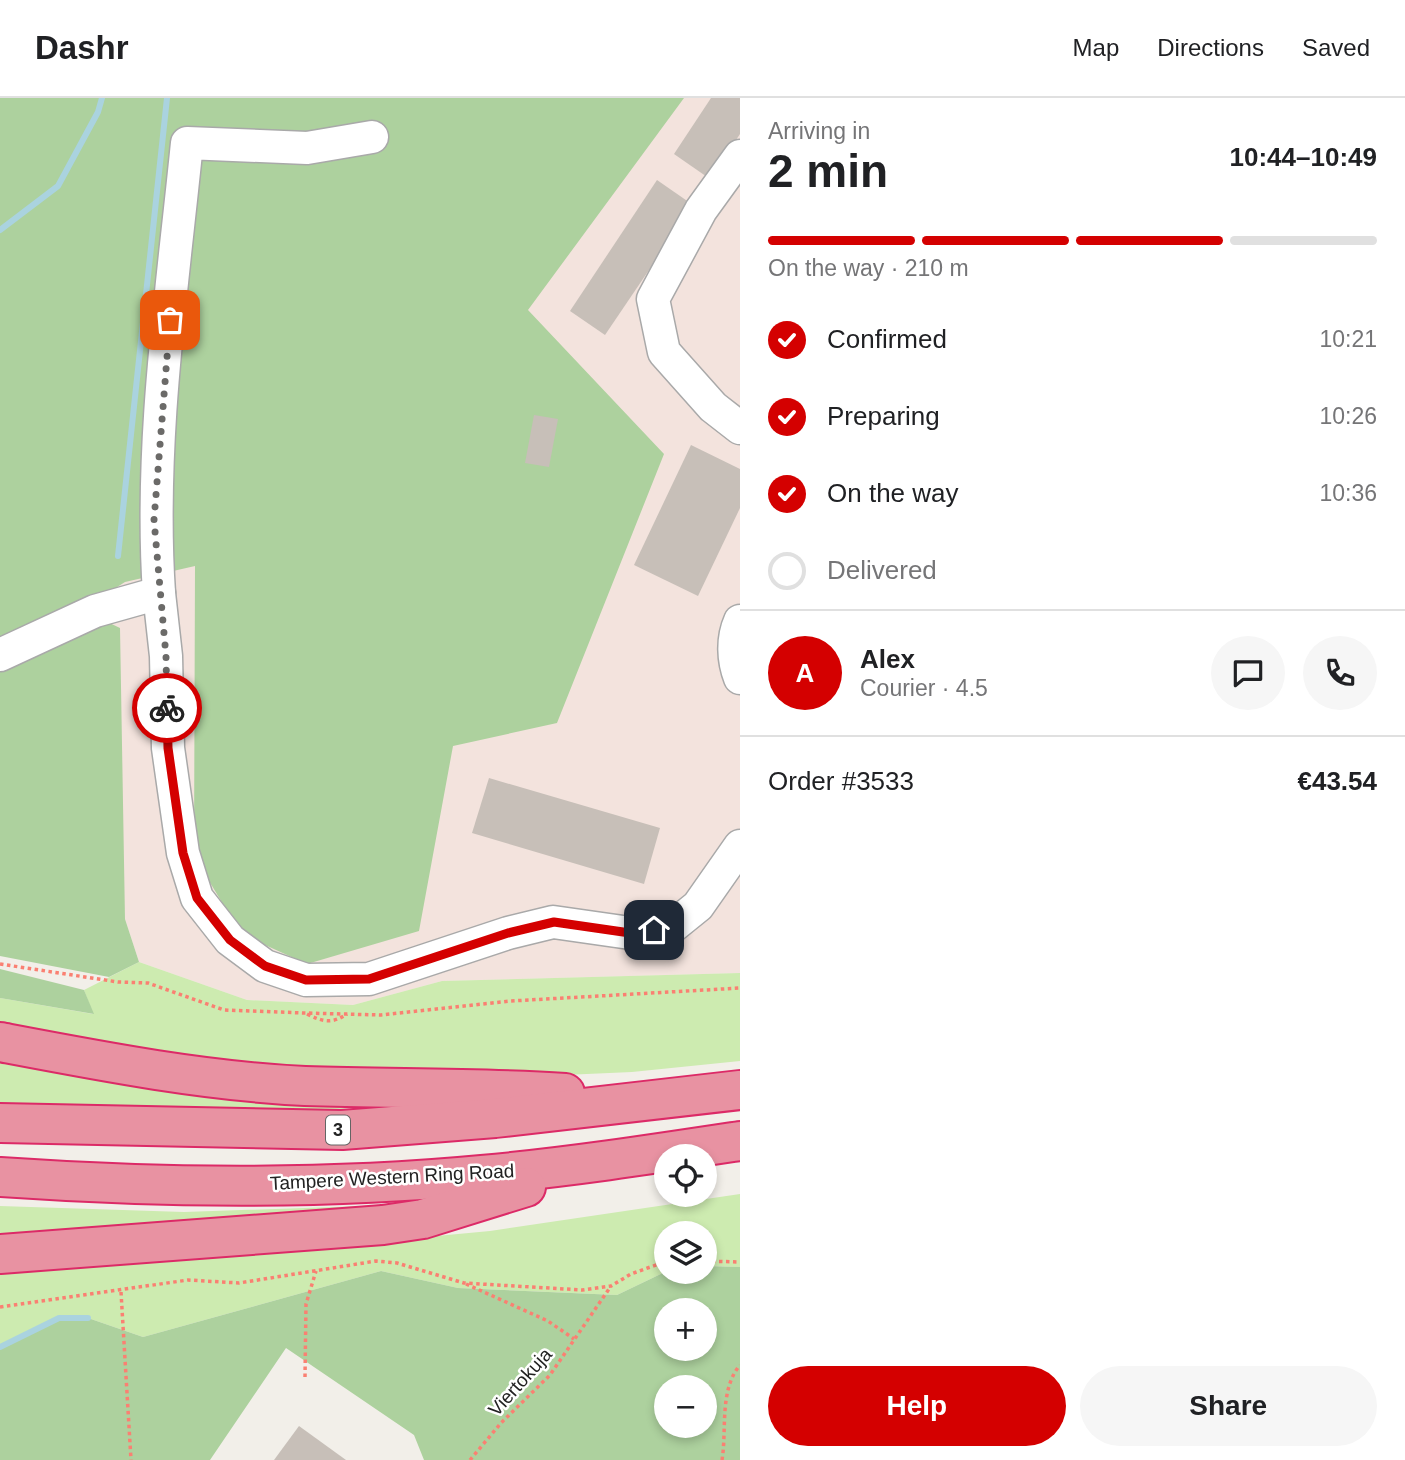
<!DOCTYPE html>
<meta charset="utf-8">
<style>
:root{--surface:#fff;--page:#f6f6f6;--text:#202124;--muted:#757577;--line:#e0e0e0;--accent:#d40000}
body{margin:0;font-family:Helvetica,sans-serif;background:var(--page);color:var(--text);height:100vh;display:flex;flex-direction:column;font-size:26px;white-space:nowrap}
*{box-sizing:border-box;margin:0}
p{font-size:23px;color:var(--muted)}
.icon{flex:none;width:38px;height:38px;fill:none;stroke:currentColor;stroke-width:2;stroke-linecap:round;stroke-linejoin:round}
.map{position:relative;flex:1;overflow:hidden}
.drawer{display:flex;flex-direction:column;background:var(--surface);width:665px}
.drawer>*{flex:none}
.controls{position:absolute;left:654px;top:1046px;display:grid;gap:14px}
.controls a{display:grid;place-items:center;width:63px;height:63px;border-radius:50%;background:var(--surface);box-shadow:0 4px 10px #0003;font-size:35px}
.pin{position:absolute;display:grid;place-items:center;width:60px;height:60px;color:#fff;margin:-30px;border-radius:14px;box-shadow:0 4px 10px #0006}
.courier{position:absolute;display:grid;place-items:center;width:70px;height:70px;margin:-35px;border:5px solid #d40000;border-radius:50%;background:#fff;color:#222;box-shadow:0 2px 9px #0007}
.overview em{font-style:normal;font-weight:600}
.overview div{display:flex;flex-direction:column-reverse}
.overview{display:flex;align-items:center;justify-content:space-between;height:119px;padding:0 28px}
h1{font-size:46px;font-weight:600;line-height:52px}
.bar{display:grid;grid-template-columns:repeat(4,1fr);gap:10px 7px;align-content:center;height:84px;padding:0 28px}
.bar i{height:9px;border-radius:5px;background:var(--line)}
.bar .active{background:var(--accent)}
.bar p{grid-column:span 4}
.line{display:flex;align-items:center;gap:18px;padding:0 28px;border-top:2px solid var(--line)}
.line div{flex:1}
.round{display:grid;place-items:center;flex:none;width:74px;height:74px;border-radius:37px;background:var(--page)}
ol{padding:0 28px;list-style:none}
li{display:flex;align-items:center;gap:21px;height:77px}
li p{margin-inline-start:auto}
li .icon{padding:7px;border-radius:50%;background:var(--accent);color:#fff;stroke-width:4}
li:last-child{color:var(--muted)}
li i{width:38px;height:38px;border:4px solid var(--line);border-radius:50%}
.cta{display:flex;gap:14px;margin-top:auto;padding:14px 28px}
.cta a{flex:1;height:80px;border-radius:42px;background:var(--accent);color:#fff;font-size:28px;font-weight:600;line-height:80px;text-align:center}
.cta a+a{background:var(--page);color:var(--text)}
header{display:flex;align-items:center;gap:42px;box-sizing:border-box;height:98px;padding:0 35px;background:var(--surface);border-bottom:2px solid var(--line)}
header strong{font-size:33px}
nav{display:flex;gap:38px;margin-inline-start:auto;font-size:24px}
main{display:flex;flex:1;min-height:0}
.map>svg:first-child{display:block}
.military{fill:#f3e3dd}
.grass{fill:#cdebb0}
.forest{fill:#add19e;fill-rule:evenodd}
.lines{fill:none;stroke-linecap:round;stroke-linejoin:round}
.stream{stroke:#aad3df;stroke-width:6}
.building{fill:#c7bfb8}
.minor-casing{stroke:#a9a9a9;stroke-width:35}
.highway-casing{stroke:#dc2a67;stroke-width:42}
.path{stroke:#fa8072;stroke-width:3.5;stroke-dasharray:3.5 3.5;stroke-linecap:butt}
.minor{stroke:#fff;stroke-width:32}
.highway{stroke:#e892a2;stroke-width:38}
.done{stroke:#6b6a68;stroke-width:7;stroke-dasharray:0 12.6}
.route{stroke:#d40000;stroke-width:9}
.labels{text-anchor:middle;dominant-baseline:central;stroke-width:5;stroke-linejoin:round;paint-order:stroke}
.shield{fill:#fff;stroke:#646464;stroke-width:2}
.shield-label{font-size:18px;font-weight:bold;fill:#222}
.street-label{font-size:19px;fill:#222;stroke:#fff}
</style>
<header>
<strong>Dashr</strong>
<nav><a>Map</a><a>Directions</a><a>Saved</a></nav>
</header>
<main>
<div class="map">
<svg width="740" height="1362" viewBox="0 0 740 1362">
<rect width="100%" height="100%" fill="#f2efe9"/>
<polygon class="military" points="176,0 740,0 740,875 442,883 353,907 247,902 139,864 125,821 99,520 92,505"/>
<g class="grass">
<polygon points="139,864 247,902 353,907 442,883 740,875 740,963 632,974 519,979 281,975 0,935 0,900 93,916 84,892"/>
<polygon points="0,962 444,1006 271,1014 98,1012 0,1005"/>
<polygon points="740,1096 740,1169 705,1168 705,1136 667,1136 667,1173 617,1197 458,1190 381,1173 143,1239 88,1220 59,1220 0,1249 0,1165 362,1145 490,1133"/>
<polygon points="421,1106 0,1142 0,1108 184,1114"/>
</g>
<g class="forest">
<polygon points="0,0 684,0 528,212 664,356 557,625 453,648 419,833 307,866 241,836 194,758 195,468 125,484 92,505 0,549"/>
<polygon points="99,520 120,530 125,821 139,864 109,879 0,858 0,570"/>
<polygon points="0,871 84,892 94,916 0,900"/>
<path d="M 705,1168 L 740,1169 L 740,1362 L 424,1362 L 414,1337 L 286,1250 L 210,1362 L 0,1362 L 0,1249 L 59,1220 L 88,1220 L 143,1239 L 381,1173 L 458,1190 L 617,1197 L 667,1173 L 705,1174 ZM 667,1213 L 705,1213 L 705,1251 L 667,1251 ZM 667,1290 L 705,1290 L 705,1328 L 667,1328 Z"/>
</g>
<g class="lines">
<g class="stream">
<polyline points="0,132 58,88 98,14 102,0"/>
<polyline points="118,458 167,0"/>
<polyline points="0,1249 59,1220 88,1220"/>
</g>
</g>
<g class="building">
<polygon points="711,0 740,0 740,36 710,81 674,56"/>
<polygon points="657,82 693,107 605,237 570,213"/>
<polygon points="534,317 558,321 549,369 525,365"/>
<polygon points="691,347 740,371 740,410 698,498 634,467"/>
<polygon points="489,680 660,730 644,786 472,735"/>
<polygon points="299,1328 346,1362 274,1362"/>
</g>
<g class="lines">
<defs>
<g id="minor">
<polyline points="740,58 701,112 653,201 664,254 713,309 740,330"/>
<polyline points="159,495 166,558 168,650 183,755 197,800 230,842 265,868 306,882 369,881 508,835 553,824 637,836 672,829 698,808 740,748"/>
<path d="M 740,523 C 732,541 733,562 740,580"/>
<path d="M 0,557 L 95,513 L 159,495 C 149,345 172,194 187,45 L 307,50 L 372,39"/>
</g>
<g id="highway">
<path d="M 0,944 C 100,963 203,983 305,988 C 392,991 478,989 565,995"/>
<polyline points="0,1025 342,1032 495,1020 740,992"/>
<path d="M 0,1079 C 159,1090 323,1092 482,1077 C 569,1069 654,1056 740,1043"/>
<polyline points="0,1156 383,1127 423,1121 526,1089"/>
</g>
</defs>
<use href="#minor" class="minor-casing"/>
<use href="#highway" class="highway-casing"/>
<g class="path">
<polyline points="0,866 118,884 148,885 224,912 305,915 381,917 511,903 740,890"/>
<path d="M 307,916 C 323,924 332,926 347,916"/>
<polyline points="705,1163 740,1164"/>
<polyline points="466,1186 548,1223 574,1241"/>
<polyline points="121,1194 131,1362"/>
<polyline points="0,1209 188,1182 239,1185 376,1163 397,1165 464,1185 582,1192 611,1188 631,1176 667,1163"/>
<polyline points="305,1279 306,1206 316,1173"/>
<polyline points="470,1362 501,1325 550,1277 611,1188"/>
<path d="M 722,1362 C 727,1332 719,1292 740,1267"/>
</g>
<use href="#minor" class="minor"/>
<use href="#highway" class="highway"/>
</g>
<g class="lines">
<polyline class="done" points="167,610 166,558 154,422 170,222"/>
<polyline class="route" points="167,610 168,650 183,755 197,800 230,842 265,868 306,882 369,881 508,835 554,824 637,836 654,832"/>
</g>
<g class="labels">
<rect class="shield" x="326" y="1017.5" width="24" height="29" rx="5"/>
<g class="shield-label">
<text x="338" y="1032">3</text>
</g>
<g class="street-label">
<text transform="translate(392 1079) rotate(-3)">Tampere Western Ring Road</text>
<text transform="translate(520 1284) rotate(-48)">Viertokuja</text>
</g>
</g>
</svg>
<div class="controls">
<a><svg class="icon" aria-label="locate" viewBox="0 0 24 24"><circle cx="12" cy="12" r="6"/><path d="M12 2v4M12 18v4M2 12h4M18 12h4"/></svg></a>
<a><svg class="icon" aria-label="layers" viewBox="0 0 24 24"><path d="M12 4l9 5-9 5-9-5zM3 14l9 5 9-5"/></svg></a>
<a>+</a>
<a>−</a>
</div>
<div class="pin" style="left:170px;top:222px;background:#ea580c"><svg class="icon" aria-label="bag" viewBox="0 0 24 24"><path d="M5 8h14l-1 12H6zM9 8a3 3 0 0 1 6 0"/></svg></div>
<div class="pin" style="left:654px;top:832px;background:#1f2937"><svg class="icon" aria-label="home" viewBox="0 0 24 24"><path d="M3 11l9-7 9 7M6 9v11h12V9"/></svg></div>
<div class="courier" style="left:167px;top:610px"><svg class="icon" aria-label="bike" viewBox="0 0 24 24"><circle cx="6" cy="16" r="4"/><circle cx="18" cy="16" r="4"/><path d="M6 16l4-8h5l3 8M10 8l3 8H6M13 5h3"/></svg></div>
</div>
<section class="drawer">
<div class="overview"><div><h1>2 min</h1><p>Arriving in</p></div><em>10:44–10:49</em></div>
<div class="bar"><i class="active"></i><i class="active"></i><i class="active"></i><i></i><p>On the way · 210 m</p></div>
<ol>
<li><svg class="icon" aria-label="check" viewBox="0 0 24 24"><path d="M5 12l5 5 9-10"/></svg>Confirmed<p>10:21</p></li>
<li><svg class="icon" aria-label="check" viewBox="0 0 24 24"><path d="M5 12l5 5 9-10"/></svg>Preparing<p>10:26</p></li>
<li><svg class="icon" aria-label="check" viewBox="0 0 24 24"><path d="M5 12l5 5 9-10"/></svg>On the way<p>10:36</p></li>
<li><i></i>Delivered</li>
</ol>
<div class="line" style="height:126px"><b class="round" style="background:var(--accent);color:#fff">A</b><div><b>Alex</b><p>Courier · 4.5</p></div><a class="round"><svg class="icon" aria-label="chat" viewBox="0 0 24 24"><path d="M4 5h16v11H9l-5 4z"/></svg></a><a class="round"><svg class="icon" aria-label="phone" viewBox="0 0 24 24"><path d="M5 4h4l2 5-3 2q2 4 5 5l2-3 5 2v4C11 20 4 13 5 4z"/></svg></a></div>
<div class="line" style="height:91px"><div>Order #3533</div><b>€43.54</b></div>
<div class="cta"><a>Help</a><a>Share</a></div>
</section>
</main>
